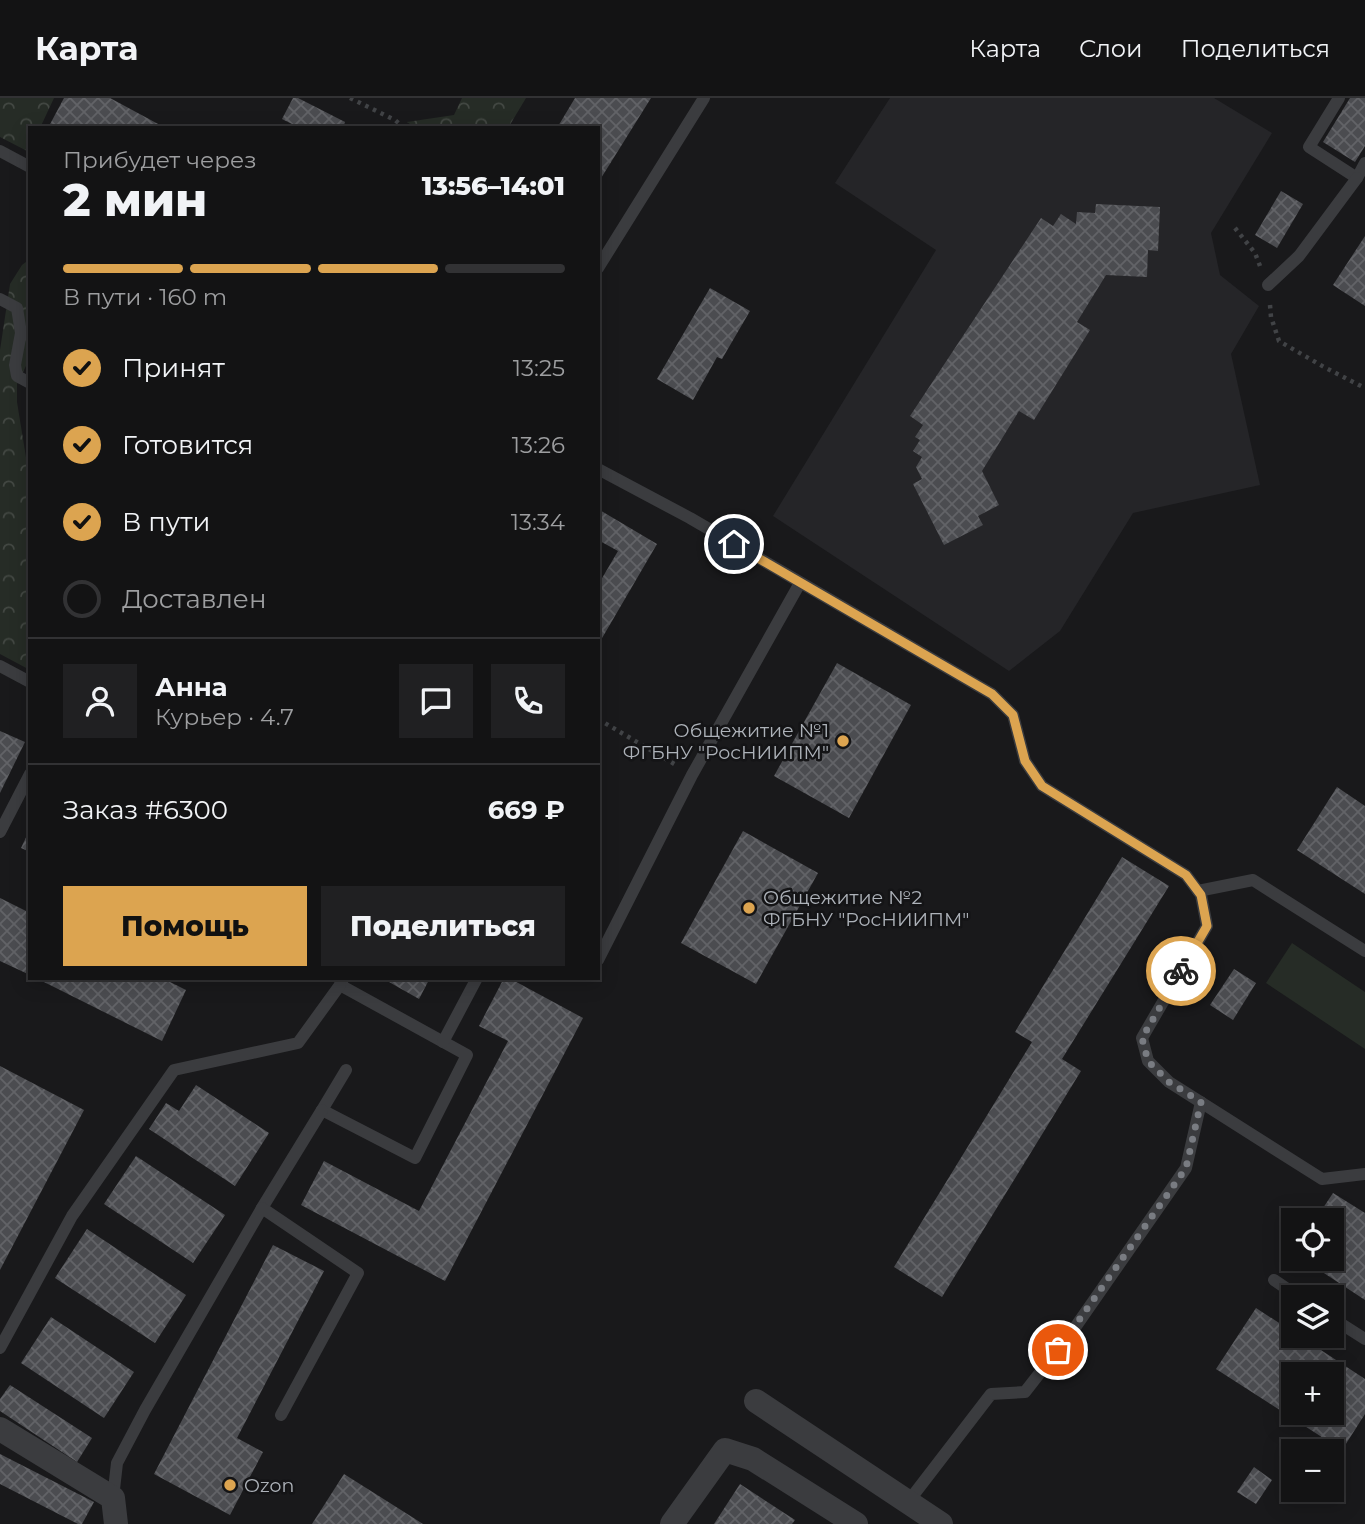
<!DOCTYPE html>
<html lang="ru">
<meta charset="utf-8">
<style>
:root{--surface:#131314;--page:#202022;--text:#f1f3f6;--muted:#9d9ea0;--line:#323234;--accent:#dca450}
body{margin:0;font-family:Montserrat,sans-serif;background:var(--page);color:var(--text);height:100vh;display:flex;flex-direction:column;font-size:26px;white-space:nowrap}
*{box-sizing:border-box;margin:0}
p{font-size:23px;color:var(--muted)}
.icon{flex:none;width:38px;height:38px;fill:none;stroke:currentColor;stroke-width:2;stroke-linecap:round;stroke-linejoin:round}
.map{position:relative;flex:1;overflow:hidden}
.drawer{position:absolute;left:28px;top:28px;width:572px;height:854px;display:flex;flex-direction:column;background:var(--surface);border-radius:0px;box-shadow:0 4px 18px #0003,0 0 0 2px var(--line)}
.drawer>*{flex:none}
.controls{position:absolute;left:1281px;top:1110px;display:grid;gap:14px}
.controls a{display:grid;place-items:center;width:63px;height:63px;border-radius:0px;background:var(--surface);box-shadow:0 4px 18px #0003,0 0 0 2px var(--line);font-size:35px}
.pin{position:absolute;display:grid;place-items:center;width:60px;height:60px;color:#fff;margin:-30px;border:4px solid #fff;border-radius:50%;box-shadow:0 2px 7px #0007}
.courier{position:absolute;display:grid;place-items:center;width:70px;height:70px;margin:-35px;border:5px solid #dca450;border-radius:50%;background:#fff;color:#222;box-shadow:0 2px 9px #0007}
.overview em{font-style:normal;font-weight:800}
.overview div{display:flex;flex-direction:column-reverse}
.overview{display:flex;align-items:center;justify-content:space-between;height:119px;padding:0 35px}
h1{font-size:46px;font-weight:800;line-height:52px}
.bar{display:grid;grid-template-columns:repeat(4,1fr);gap:10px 7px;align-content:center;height:84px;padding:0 35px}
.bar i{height:9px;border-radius:5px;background:var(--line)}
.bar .active{background:var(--accent)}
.bar p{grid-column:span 4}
.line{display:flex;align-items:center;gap:18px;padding:0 35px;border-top:2px solid var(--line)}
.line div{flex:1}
.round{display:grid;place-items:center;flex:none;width:74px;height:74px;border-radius:0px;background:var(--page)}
ol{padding:0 35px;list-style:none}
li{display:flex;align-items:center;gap:21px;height:77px}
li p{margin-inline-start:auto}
li .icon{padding:7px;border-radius:50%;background:var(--accent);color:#111;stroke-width:4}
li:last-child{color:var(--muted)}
li i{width:38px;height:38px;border:4px solid var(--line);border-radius:50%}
.button{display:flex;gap:14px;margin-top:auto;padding:14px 35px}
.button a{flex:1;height:80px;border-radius:0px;background:var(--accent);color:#111;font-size:28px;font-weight:800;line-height:80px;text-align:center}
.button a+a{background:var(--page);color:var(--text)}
header{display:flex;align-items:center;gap:42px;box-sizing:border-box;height:98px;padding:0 35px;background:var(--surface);border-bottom:2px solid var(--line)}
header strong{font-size:33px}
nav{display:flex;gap:38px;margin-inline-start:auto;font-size:24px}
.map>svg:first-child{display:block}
.built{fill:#252528}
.forest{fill:url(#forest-crowns)}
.green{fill:#262c26}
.building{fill:url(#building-cross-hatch);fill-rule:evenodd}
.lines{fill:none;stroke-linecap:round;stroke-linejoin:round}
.path{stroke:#414346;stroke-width:4.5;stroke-dasharray:3.5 5;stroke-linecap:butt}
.lane{stroke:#3b3c3f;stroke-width:12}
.street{stroke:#3b3c3f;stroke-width:24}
.done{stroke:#797c82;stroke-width:7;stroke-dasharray:0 12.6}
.route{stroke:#dca450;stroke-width:9}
.poi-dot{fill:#dca450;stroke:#141416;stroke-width:2.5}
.labels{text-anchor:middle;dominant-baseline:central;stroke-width:5;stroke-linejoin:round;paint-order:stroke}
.poi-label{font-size:19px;fill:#adb2b9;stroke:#141416;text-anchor:start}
</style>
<header>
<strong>Карта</strong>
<nav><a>Карта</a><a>Слои</a><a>Поделиться</a></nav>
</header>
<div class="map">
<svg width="1365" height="1426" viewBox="0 0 1365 1426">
<defs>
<pattern id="forest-crowns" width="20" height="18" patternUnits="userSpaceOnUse" patternTransform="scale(1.75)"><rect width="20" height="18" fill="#262c26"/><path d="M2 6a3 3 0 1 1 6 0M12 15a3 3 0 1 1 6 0" fill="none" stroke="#434843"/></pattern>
<pattern id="building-cross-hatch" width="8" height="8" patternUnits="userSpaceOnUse" patternTransform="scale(1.75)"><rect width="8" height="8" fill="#4b4c50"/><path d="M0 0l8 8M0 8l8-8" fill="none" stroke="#626367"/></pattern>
</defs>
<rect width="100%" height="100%" fill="#19191b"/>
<polygon class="built" points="890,0 1214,0 1272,35 1211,135 1220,177 1259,208 1231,256 1260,387 1133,415 1060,533 1009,573 773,418 936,152 835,85"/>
<g class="forest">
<polygon points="0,0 54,0 40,30 30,30 29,54 0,39"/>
<polygon points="462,0 526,0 508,30 416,30 407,24 454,17"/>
<polygon points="30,161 30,260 17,286 17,304 30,384 30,572 0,556 0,252 10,186 22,167"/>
</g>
<polygon class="green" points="1292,845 1365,894 1365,951 1266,885"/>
<g class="building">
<polygon points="64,0 110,0 160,27 158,30 48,30"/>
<polygon points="293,0 298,0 345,24 343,30 300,30 282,21"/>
<polygon points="575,0 651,0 598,85 598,30 557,30"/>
<polygon points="1350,0 1365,0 1365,48 1355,64 1323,44"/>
<polygon points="1281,93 1303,106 1277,150 1255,137"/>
<polygon points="1096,106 1160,109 1158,153 1148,152 1147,179 1106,177 1077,224 1090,232 1034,322 1019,313 982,373 999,407 978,418 983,427 944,447 913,386 922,381 916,369 922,359 913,353 920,342 915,339 923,327 910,318 1041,120 1053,128 1061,116 1076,126 1077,114 1095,115"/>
<polygon points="1365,138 1365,208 1333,187"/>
<polygon points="710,190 750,213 722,261 717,259 693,302 657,281"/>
<polygon points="598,411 657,446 598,547 598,487 618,453 598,442"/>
<polygon points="837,565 911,607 849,720 774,678"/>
<polygon points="0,633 25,644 0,695"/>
<polygon points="1337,689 1365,708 1365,796 1297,752"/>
<polygon points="30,731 30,754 21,750"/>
<polygon points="743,733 818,775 756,886 681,845"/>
<polygon points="1122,759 1169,788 1062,961 1081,973 942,1199 894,1169 1032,944 1015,934"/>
<polygon points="0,800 30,815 30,877 0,863"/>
<polygon points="1234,871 1256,885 1233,922 1210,907"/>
<polygon points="36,880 162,880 186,892 162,943"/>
<polygon points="382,880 430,880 419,901"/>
<polygon points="504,880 509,880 583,920 445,1183 301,1107 324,1063 419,1113 508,943 479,928"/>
<polygon points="0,968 84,1012 0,1172"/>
<polygon points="196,987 269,1035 235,1088 149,1031 166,1005 179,1013"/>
<polygon points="136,1058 225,1117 193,1165 104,1106"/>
<polygon points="1333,1095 1365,1115 1365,1202 1301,1160 1332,1160 1332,1122 1315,1122"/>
<polygon points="87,1131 186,1197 155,1245 55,1180"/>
<polygon points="273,1147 324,1173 237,1340 263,1354 230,1417 154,1376"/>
<path d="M 1256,1210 L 1293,1234 L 1293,1237 L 1298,1237 L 1365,1281 L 1365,1316 L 1342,1352 L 1216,1271 ZM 1293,1276 L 1332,1276 L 1332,1314 L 1293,1314 Z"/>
<polygon points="51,1219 134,1274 104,1320 21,1265"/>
<polygon points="10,1287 92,1340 77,1364 0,1313 0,1301"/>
<polygon points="0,1356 94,1404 82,1426 78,1426 0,1386"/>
<polygon points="1254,1369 1272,1382 1256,1406 1237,1394"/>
<polygon points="344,1376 401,1412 423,1426 312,1426"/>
<polygon points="740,1386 795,1422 792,1426 714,1426"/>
</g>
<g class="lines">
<g class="path">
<polyline points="350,0 395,22 404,30"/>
<polyline points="1235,130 1255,155 1260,168"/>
<polyline points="1270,207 1271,219 1279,243 1324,269 1365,290"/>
<polyline points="598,621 676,667"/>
</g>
<g class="lane">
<polyline points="1339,0 1309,49 1357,80 1365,65"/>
<polyline points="0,53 30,69"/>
<polyline points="598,170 704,0"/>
<polyline points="1268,187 1299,158 1357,80"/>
<polyline points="0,201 17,210 21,235 15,267 17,278 30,285"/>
<polyline points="598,371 690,420 992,596 1013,617 1025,663 1042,688 1186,777 1201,797 1207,828 1142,940 1148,963 1169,984 1322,1081 1365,1076"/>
<polyline points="0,568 30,584"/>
<polyline points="0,734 30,676"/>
<polyline points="1198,793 1253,782 1365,853"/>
<polyline points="598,862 692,677 800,485"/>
<polyline points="343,881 340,887 467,957 415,1060 322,1012 346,972"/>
<polyline points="443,944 477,880"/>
<polyline points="262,1110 322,1012"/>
<polyline points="1274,1182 1299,1199"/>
<polyline points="1332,1220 1365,1241"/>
<polyline points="0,1250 72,1118 174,972 298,945 340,887"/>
<polyline points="113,1400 117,1365 145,1312 262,1110 358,1175 281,1317"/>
<polyline points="908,1404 991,1296 1025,1294 1074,1231 1186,1070 1201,1004"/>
</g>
<g class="street">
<polyline points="756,1303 941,1426"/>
<polyline points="0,1331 113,1400 116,1426"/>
<polyline points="672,1426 725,1352 753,1361 856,1426"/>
</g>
</g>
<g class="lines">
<polyline class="done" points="1058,1252 1186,1070 1201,1004 1169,984 1148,963 1142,940 1181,873"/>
<polyline class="route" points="734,446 992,596 1013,617 1025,663 1042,688 1186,777 1201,797 1207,828 1181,873"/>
</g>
<g class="poi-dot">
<circle cx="843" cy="643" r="7"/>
<circle cx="749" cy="810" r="7"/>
<circle cx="230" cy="1387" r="7"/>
</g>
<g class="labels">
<g class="poi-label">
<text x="829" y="632" text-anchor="end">Общежитие №1<tspan x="829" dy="22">ФГБНУ "РосНИИПМ"</tspan></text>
<text x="763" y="799">Общежитие №2<tspan x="763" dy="22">ФГБНУ "РосНИИПМ"</tspan></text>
<text x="244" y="1387">Ozon</text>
</g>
</g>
</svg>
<div class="controls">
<a><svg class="icon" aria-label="locate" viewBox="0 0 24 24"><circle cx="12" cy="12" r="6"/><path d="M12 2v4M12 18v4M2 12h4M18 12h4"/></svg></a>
<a><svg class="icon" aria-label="layers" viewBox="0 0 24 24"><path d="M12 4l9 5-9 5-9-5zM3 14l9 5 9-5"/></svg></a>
<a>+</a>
<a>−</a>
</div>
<div class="pin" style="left:1058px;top:1252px;background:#ea580c"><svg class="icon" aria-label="bag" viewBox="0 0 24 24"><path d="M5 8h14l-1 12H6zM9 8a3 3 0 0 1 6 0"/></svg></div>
<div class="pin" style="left:734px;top:446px;background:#1f2937"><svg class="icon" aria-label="home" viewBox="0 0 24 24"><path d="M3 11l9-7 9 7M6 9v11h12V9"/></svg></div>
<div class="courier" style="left:1181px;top:873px"><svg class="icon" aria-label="bike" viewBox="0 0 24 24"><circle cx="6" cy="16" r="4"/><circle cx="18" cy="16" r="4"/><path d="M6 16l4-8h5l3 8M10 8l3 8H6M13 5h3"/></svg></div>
<section class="drawer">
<div class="overview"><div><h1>2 мин</h1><p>Прибудет через</p></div><em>13:56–14:01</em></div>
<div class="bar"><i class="active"></i><i class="active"></i><i class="active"></i><i></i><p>В пути · 160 m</p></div>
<ol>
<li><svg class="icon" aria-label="check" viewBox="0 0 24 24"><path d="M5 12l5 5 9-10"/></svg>Принят<p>13:25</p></li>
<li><svg class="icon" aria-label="check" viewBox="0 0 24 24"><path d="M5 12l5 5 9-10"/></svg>Готовится<p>13:26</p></li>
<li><svg class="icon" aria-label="check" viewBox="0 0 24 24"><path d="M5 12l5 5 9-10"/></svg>В пути<p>13:34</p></li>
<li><i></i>Доставлен</li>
</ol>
<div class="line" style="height:126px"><a class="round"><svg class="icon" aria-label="person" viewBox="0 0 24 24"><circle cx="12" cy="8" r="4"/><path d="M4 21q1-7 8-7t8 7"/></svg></a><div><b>Анна</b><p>Курьер · 4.7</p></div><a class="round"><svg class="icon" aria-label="chat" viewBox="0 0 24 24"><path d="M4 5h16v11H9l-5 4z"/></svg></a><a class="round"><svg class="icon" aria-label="phone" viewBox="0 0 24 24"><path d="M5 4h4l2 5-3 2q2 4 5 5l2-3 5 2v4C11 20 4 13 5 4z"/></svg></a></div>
<div class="line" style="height:91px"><div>Заказ #6300</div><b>669 ₽</b></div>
<div class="button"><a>Помощь</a><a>Поделиться</a></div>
</section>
</div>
